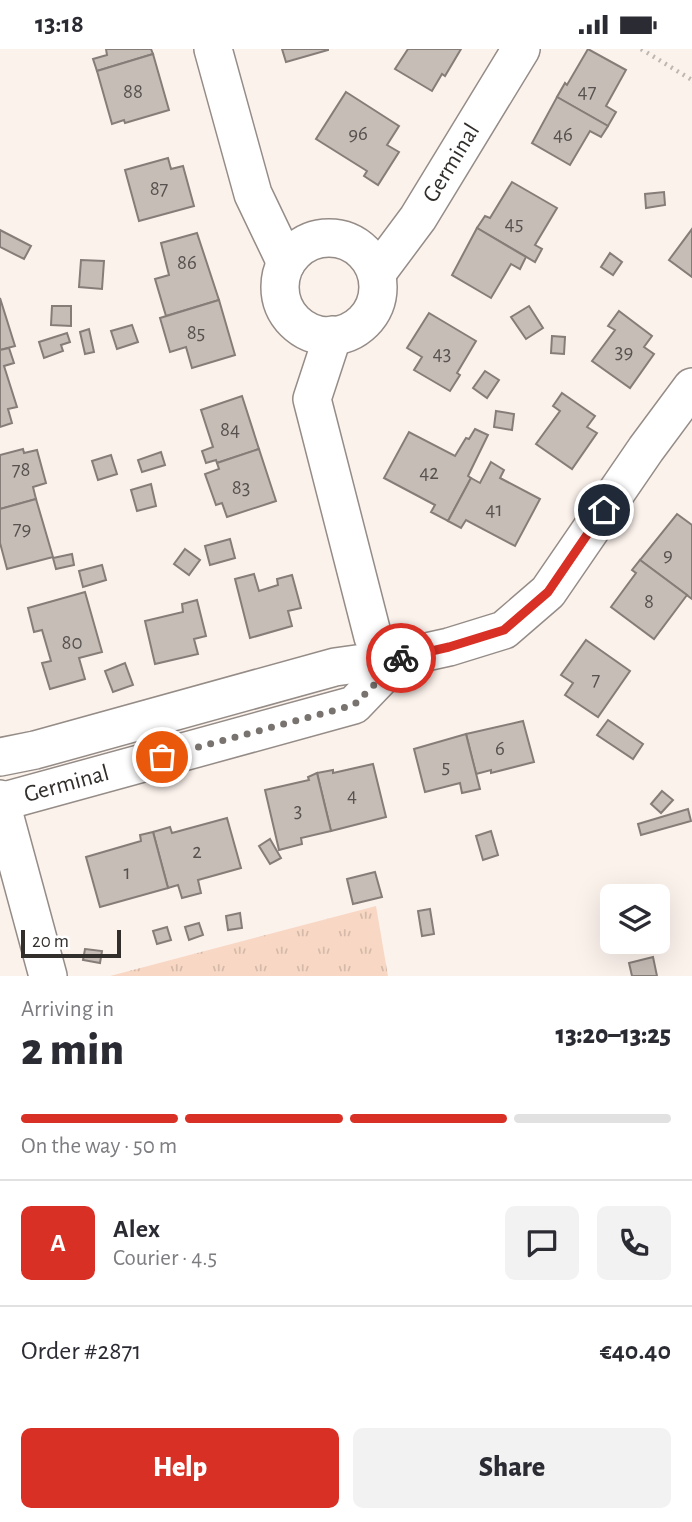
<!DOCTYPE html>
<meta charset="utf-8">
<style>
:root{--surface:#fff;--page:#f2f2f3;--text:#2b2b33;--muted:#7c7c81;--line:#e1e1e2;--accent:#d93025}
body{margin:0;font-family:"Alegreya Sans",sans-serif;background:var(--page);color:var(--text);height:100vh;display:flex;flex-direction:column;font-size:26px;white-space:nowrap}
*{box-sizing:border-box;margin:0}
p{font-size:23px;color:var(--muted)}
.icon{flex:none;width:38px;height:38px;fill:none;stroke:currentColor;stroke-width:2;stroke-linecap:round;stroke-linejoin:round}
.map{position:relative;height:927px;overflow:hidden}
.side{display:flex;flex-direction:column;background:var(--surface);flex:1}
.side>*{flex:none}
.tools{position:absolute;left:600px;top:835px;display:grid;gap:14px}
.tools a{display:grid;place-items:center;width:70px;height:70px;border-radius:10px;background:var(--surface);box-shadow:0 7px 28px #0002;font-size:35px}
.scale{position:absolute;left:21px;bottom:18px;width:100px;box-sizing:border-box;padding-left:7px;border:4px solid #322e2c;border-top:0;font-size:19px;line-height:24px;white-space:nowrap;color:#322e2c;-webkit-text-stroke:5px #fff;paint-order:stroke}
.pin{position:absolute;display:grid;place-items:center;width:60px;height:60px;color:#fff;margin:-30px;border:4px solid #fff;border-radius:50%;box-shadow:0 2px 7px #0007}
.courier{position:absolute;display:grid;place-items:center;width:70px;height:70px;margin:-35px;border:5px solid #d93025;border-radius:50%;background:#fff;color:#222;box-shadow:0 2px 9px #0007}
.overview em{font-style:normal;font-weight:800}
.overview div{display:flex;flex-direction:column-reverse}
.overview{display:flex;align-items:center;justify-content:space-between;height:119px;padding:0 21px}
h1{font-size:46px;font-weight:800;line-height:52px}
.bar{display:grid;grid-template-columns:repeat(4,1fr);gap:10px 7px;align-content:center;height:84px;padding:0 21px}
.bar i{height:9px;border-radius:5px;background:var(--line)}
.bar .on{background:var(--accent)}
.bar p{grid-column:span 4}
.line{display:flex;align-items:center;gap:18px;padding:0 21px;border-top:2px solid var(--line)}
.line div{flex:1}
.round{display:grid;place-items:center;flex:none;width:74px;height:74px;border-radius:10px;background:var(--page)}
.action{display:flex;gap:14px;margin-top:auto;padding:14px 21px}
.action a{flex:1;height:80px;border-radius:10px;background:var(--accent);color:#fff;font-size:28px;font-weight:800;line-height:80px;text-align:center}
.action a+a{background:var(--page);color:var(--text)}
.status{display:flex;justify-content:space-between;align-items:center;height:49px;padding:0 35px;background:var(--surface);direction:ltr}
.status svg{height:19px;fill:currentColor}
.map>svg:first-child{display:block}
.grass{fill:url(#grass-tufts)}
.building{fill:#c7bdb7;stroke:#867d78;stroke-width:2}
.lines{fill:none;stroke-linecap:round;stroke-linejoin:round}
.minor-casing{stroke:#958c87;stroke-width:40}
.path{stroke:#bfb7b2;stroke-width:4.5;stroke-dasharray:2 5;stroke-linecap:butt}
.minor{stroke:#fff;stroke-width:37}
.done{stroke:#79736f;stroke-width:7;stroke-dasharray:0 12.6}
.route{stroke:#d93025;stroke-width:9}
.labels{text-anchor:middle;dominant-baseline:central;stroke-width:5;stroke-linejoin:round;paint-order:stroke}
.number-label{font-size:21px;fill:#57524f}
.street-label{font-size:24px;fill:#322e2c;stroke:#fff}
</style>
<div class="status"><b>13:18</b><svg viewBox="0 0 49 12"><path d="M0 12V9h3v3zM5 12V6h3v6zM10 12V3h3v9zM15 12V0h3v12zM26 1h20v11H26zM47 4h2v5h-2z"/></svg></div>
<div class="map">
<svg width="692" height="927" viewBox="0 0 692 927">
<defs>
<pattern id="grass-tufts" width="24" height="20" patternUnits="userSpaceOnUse" patternTransform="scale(1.75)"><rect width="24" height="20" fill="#f8d8c5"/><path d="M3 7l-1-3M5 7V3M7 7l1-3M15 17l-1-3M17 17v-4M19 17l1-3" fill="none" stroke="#d5baa9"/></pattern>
</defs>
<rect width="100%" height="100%" fill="#fcf2ec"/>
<polygon class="grass" points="376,857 388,927 110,927"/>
<g class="building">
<polygon points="106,0 151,0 153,5 97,22 93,10 107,6"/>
<polygon points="282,0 328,0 328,1 286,13"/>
<polygon points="408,0 461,0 445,27 442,25 432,42 395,20"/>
<polygon points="588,0 626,21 606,57 616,63 608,77 557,48 565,34 567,36"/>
<polygon points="153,5 169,61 125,74 124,71 112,75 97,22"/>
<polygon points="346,43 399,77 387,96 399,103 378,136 364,127 367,122 316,90"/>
<polygon points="557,48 608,77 601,88 590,82 570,116 532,94"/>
<polygon points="168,109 171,120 183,117 194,157 139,172 125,121"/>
<polygon points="512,133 557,159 535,196 542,200 535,213 477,179 485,167 490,169"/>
<polygon points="664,143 665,156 646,159 645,145"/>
<polygon points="477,179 526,208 520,220 511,215 491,249 452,226"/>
<polygon points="692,180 692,228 669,211"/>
<polygon points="0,181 31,197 24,210 0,198"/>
<polygon points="197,184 219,251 166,267 155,230 169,226 161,194"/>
<polygon points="610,204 622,213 613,226 601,218"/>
<polygon points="81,211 104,212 102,240 79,238"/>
<polygon points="0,249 15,297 0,301"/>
<polygon points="219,251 235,306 192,319 186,298 170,303 160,269"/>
<polygon points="52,257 71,257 71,277 51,276"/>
<polygon points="529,257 543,279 526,290 511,268"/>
<polygon points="619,262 652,287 644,298 654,305 630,339 592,312 615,281 608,277"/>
<polygon points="429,264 476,292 457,324 460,326 450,342 414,321 422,308 407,299"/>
<polygon points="132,276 138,293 117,300 111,282"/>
<polygon points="89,280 94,303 85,305 80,283"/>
<polygon points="67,284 70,293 61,296 63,302 44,309 39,293"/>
<polygon points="552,287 565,288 564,305 551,304"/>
<polygon points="9,299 14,314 4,317 17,358 8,360 12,374 0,378 0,301"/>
<polygon points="485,322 499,331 487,349 473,339"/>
<polygon points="562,344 595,367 587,378 597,384 572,420 536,395 560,362 553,357"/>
<polygon points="242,347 259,400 217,414 216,411 206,414 202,402 213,398 201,361"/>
<polygon points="496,362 514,365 512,381 494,378"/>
<polygon points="475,380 488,386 468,427 471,429 448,472 431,463 435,456 384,429 409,383 455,407 466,389 469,390"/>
<polygon points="23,400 24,404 37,401 46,434 33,438 36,450 0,460 0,406"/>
<polygon points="259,400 276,452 227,468 222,454 216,456 205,425 219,420 217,414"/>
<polygon points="161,403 165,416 142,423 138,411"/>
<polygon points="111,406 117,425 98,431 92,412"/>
<polygon points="491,413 504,421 500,429 540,450 515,497 466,471 461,479 448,472 471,429 480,434"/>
<polygon points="151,435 156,457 137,462 131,441"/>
<polygon points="36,450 53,508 7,520 0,494 0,460"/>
<polygon points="677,465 692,476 692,550 640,511"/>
<polygon points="230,490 235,509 210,516 205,497"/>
<polygon points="185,500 200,511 189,526 174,515"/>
<polygon points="72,505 74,516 56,520 53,509"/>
<polygon points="640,511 687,546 654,590 611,558 636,524 632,521"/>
<polygon points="102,516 106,531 83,538 79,522"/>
<polygon points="254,525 259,542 278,536 277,530 292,526 301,559 288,562 292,577 250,589 235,530"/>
<polygon points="85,543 102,603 79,609 85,630 50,640 42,614 51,612 42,581 34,583 28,559"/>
<polygon points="197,551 206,587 194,590 198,605 155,615 145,572 183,563 182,555"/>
<polygon points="586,591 630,622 598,668 565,646 573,634 561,626"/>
<polygon points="125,614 133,636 113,643 105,622"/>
<polygon points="608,671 643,695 633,710 597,686"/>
<polygon points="523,672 534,713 491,724 491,721 476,725 466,685"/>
<polygon points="466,685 480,740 462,744 460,734 425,743 414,700"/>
<polygon points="373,715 386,768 331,782 317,724 333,721 333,724"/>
<polygon points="317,724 331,782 301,789 302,795 279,801 265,741 309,731 308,728"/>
<polygon points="662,742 673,751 661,764 651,755"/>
<polygon points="688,760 691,772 641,786 638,775"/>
<polygon points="227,769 241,819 198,831 201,844 182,849 178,836 168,839 153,783 170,778 172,784"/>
<polygon points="491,782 498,806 483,811 476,787"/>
<polygon points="153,783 168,839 100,858 86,808 141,792 140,786"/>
<polygon points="270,790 281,809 270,815 259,797"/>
<polygon points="375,823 382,848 353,855 347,830"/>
<polygon points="430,860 434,885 422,887 418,862"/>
<polygon points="240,864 242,879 228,881 226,867"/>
<polygon points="199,874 203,886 189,891 185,878"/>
<polygon points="167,878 171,891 157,895 153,882"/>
<polygon points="85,900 102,902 100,914 83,911"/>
<polygon points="653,908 657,927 632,927 629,914"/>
</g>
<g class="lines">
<defs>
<g id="minor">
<polyline points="213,0 253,145 286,214"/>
<circle cx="329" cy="238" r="49"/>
<path id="s1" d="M 377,224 L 418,169 L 521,0"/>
<polyline points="333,286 312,350 373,588 399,609"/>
<polyline points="0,708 35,701 335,618 399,609 449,598 504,581 548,543 646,400 692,338"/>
<polyline points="0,750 48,927"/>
<path id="s2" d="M 1,753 L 354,656 L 399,609"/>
</g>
</defs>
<use href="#minor" class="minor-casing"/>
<polyline class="path" points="641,0 692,31"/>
<use href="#minor" class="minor"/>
</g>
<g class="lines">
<polyline class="done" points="162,708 354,656 401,609"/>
<polyline class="route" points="401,609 449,598 504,581 548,543 604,461"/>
</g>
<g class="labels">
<g class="number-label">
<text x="133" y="42">88</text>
<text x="587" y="42">47</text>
<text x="358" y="84">96</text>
<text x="563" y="85">46</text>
<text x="159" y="139">87</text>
<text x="514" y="174">45</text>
<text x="187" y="213">86</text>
<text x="196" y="283">85</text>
<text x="624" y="302">39</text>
<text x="442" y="304">43</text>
<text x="230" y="380">84</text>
<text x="21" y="420">78</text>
<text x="429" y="423">42</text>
<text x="241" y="438">83</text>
<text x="494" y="460">41</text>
<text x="22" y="479">79</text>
<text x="668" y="505">9</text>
<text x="649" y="552">8</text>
<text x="72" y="593">80</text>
<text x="596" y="630">7</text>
<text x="500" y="699">6</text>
<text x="446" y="717">5</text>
<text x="352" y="746">4</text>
<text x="298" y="761">3</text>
<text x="197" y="802">2</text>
<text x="127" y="823">1</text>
</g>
<g class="street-label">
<text stroke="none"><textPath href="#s1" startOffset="133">Germinal</textPath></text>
<text stroke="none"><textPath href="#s2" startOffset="68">Germinal</textPath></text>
</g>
</g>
</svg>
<div class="tools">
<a><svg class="icon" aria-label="layers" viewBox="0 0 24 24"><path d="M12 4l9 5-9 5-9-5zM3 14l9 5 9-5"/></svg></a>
</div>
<div class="scale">20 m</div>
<div class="pin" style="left:162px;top:708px;background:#ea580c"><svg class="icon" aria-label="bag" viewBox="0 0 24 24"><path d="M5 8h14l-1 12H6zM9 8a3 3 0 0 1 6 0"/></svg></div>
<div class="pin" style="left:604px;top:461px;background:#1f2937"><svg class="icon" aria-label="home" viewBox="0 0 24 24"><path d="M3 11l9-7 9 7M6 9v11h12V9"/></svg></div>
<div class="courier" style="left:401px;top:609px"><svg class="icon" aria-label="bike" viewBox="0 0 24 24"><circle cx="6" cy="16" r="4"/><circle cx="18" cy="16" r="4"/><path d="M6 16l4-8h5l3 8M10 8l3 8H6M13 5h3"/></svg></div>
</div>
<section class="side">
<div class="overview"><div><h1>2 min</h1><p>Arriving in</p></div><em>13:20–13:25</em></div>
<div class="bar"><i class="on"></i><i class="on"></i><i class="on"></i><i></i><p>On the way · 50 m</p></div>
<div class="line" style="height:126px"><b class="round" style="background:var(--accent);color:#fff">A</b><div><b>Alex</b><p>Courier · 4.5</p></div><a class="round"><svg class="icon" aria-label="chat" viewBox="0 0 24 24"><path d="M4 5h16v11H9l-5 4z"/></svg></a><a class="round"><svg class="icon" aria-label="phone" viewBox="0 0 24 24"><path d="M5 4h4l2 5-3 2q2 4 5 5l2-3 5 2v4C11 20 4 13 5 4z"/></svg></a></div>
<div class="line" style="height:91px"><div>Order #2871</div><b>€40.40</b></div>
<div class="action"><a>Help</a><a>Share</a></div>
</section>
